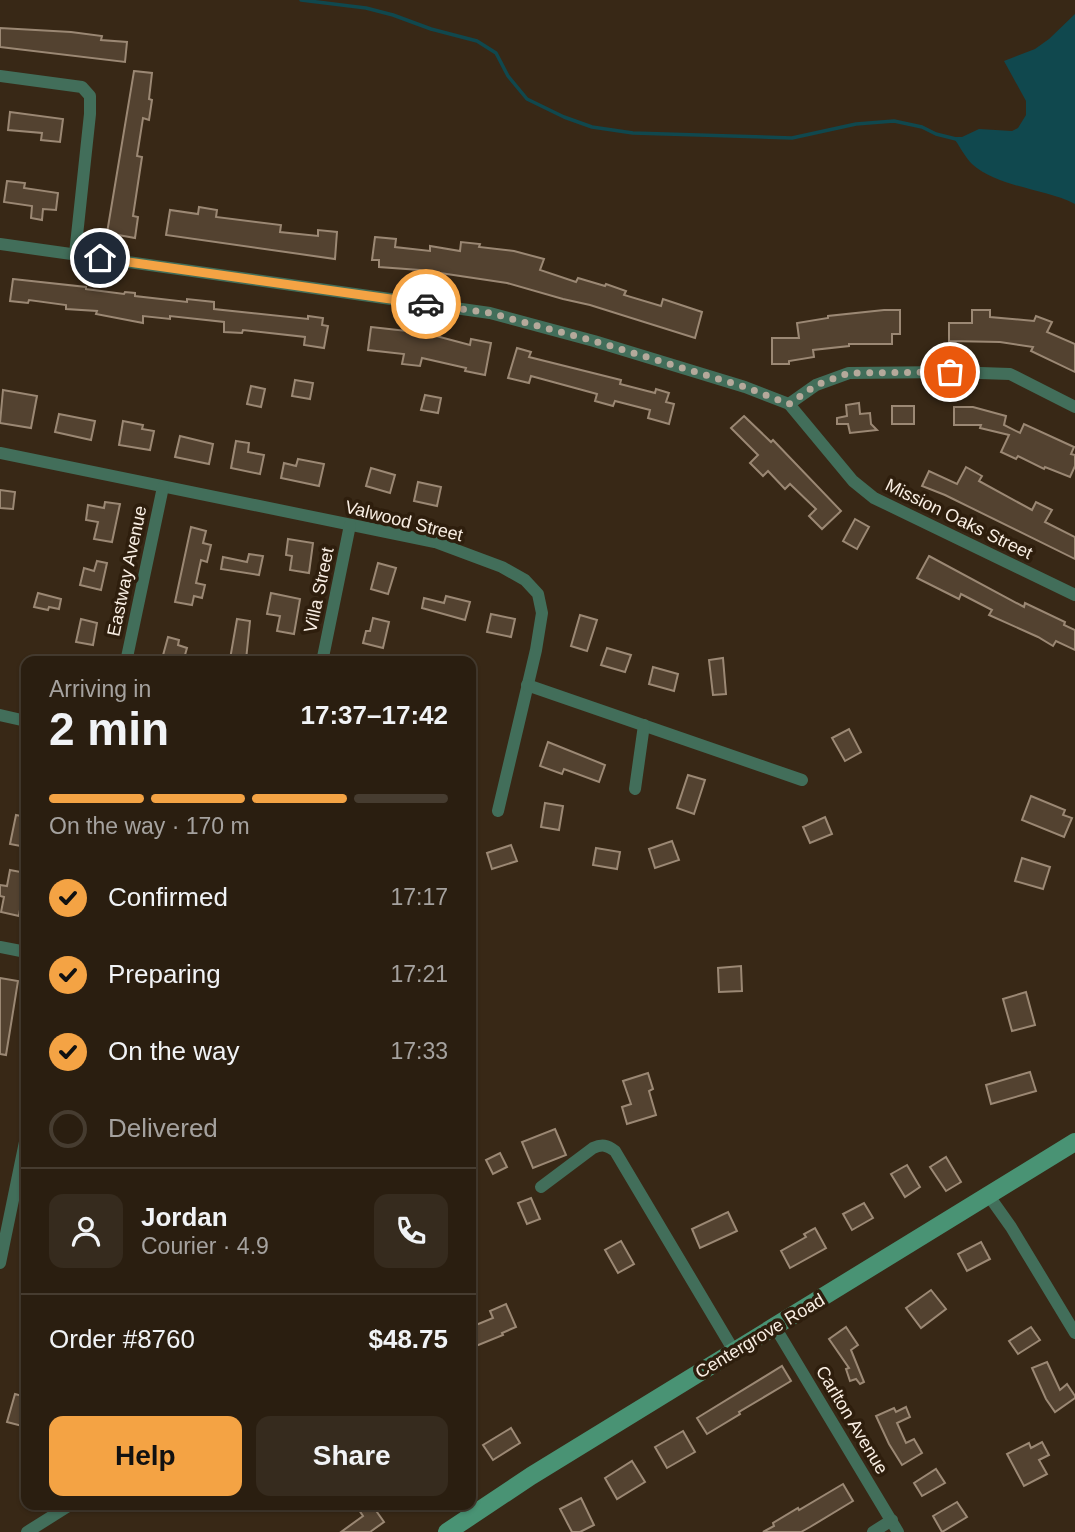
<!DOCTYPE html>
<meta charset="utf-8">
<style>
:root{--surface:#2a1e10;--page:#362b1e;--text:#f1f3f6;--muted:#a5a29f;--line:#463c30;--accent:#f4a344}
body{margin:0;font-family:Arial,sans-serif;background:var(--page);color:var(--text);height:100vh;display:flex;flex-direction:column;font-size:26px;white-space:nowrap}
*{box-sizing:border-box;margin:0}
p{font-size:23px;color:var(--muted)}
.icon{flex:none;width:38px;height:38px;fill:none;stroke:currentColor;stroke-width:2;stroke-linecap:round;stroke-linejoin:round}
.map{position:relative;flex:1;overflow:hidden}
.sheet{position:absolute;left:21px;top:656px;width:455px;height:854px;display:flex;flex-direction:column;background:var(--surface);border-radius:14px;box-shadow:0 2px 5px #0004,0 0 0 2px var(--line)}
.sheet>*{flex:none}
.pin{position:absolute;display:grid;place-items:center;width:60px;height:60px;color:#fff;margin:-30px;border:4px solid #fff;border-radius:50%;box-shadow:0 2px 7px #0007}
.courier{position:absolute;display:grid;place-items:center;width:70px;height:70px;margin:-35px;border:5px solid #f4a344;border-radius:50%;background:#fff;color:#222;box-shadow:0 2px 9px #0007}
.headline em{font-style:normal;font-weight:800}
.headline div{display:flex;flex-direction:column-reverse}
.headline{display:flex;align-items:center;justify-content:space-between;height:119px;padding:0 28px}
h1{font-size:46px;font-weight:800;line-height:52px}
.bar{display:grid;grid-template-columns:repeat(4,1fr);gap:10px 7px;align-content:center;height:84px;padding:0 28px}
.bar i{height:9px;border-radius:5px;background:var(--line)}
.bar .selected{background:var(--accent)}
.bar p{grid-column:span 4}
.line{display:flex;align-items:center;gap:18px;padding:0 28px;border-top:2px solid var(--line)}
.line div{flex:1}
.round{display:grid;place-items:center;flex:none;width:74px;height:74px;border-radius:14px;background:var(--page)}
ol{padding:0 28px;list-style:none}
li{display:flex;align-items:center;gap:21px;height:77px}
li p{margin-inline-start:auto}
li .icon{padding:7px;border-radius:50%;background:var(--accent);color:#111;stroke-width:4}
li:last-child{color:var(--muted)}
li i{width:38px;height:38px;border:4px solid var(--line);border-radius:50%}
.primary-button{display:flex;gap:14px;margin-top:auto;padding:14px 28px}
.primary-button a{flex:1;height:80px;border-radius:14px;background:var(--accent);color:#111;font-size:28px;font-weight:800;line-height:80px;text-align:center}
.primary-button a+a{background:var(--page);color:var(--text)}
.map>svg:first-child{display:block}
.water{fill:#10484e}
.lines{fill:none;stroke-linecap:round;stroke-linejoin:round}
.stream{stroke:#10484e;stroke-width:3.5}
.building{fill:#534230;stroke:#9b8874;stroke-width:2}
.street{stroke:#426e5a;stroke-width:12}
.secondary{stroke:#499374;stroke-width:18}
.done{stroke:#b5a99b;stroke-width:7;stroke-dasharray:0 12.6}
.route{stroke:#f4a344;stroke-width:9}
.labels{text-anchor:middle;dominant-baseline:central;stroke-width:7;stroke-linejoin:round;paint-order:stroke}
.street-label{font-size:18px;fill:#f9eee3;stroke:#2e1e0d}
</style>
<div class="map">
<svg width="1075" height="1532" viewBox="0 0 1075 1532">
<rect width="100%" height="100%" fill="#382816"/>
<path class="water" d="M 1075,14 L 1075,204 C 1044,188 999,188 972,164 C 965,157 959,145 953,137 L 962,137 L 979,129 L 1012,131 L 1018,128 L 1026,115 L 1026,101 L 1004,61 L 1035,49 L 1049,39 Z"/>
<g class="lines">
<polyline class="stream" points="301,0 366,8 393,15 431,29 477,41 496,53 508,76 527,99 564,117 592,127 633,133 792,138 856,124 894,121 922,127 936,134 956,139"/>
</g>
<g class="building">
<polygon points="0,28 71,32 102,36 101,40 127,42 125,62 0,47"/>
<polygon points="134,71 152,73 149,99 152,100 149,120 143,118 137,156 142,157 133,216 138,217 135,238 107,233"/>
<polygon points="10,112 63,119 60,142 41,140 42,133 8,130"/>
<polygon points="7,181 25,183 24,188 58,193 56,210 43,209 42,220 31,218 32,206 4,202"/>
<polygon points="199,207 217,210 216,217 281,225 280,232 318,236 318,230 337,232 335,259 166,235 170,210 198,214"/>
<polygon points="375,237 396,239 395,247 430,251 430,246 460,251 461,242 480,244 479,247 514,251 544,259 540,270 576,282 578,278 605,286 606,284 626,291 624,295 661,306 663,299 702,312 695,338 590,305 563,299 507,283 420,270 379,267 379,260 372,260"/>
<polygon points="13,279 86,287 86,289 124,294 125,292 135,293 135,296 187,302 187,299 214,302 214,309 308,319 308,316 323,318 322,325 328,326 324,348 304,345 305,337 243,330 242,333 224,332 224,322 170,316 170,319 143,316 143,323 96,314 97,311 66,309 66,305 29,300 28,303 10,301"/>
<polygon points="884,310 900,310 900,334 892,334 892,344 849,344 849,346 813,350 814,357 789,361 789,364 772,364 772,338 799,338 797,323 828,318 828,316"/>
<polygon points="972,310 990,310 990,317 1034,321 1036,316 1052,322 1047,332 1075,344 1075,372 1031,351 1033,347 1000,342 949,341 949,323 972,323"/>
<polygon points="371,327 425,333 470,345 471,339 491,343 485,375 465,371 466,368 422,358 420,366 402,364 404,354 368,350"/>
<polygon points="517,348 531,352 529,357 621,380 620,384 655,393 656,389 669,393 666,402 674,404 669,424 648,418 650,410 615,401 613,406 595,401 597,394 531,376 529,383 508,378"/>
<polygon points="295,380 313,383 310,399 292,396"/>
<polygon points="251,386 265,389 261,407 247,404"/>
<polygon points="3,390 37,396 31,428 0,423"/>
<polygon points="425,395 441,398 438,413 421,410"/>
<polygon points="859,403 860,414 870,413 871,424 877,430 850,433 848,424 837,424 837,418 847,416 846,405"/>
<rect x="892" y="406" width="22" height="18"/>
<polygon points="954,407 973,407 1006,416 1004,425 1020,433 1024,424 1074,447 1071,454 1075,455 1075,466 1070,477 1045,467 1044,469 1018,456 1016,459 1001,452 1009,435 980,428 981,425 954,425"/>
<polygon points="59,414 95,421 91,440 55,432"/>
<polygon points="744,416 771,442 773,440 841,511 822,529 809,516 816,509 790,484 785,489 768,471 763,476 750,463 758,455 731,428"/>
<polygon points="123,421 143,425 142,429 154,431 150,450 119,445"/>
<polygon points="180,436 213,444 209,464 175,457"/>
<polygon points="236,441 249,443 248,452 264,455 260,474 231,468"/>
<polygon points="298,459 324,464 319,486 281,478 284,463 296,466"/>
<polygon points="966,467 982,476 979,481 1032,510 1036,502 1052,510 1045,522 1075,537 1075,559 945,495 922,486 929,471 957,484"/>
<polygon points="371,468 395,475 390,493 366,486"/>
<polygon points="418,482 441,487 437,506 414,501"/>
<polygon points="0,490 15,492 13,509 0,508"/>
<polygon points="105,502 120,504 112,542 94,539 98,522 86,520 88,505 104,508"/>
<polygon points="855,519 869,527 857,549 843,541"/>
<polygon points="191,527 206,531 203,543 211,545 207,562 201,560 196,583 205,585 202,598 194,596 192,605 175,602"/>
<polygon points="288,539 313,543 309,573 290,570 292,556 286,555"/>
<polygon points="249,554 263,556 259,575 221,569 223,557 247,562"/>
<polygon points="929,556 1024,607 1025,603 1065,622 1064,625 1075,630 1075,650 1056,641 1053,646 1038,637 989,615 992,610 961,594 959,599 917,578"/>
<polygon points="97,561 107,563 101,590 80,585 84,568 94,571"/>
<polygon points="378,563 396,568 388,594 371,589"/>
<polygon points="38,593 61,599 59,609 49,607 48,610 34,607"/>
<polygon points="271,593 300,599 294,634 277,631 280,616 267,614"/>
<polygon points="446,596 470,602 465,620 422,608 424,598 444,603"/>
<polygon points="491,614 515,619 511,637 487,632"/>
<polygon points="580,615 597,620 587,651 571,646"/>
<polygon points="373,618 389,622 383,648 363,643 366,631 370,631"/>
<polygon points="81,619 97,623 93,645 76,642"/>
<polygon points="237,619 250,621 246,660 230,659"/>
<polygon points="168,637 179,640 178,645 187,648 183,662 162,659"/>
<polygon points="607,648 631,655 625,672 601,665"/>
<polygon points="723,658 726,694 713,695 709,660"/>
<polygon points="653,667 678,674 674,691 649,684"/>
<polygon points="849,729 861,752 845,761 832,738"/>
<polygon points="548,742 605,765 599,782 564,769 562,774 540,766"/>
<polygon points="688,775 705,780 694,814 677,808"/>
<polygon points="1031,796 1065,810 1063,815 1072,818 1064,837 1022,820"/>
<polygon points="545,803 563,806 559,830 541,827"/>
<polygon points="16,815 26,817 26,847 10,844"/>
<polygon points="825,817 832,834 810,843 803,827"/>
<polygon points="672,841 679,860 655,868 649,849"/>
<polygon points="511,845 517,861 492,869 487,853"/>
<polygon points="596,848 620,852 617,869 593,865"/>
<polygon points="1022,858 1050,867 1043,889 1015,881"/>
<polygon points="10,870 26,873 19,916 1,912 4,897 0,896 0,885 7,886"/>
<polygon points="741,966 742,991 719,992 718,968"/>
<polygon points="0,978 18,981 6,1055 0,1054"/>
<polygon points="1026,992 1035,1025 1012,1031 1003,999"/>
<polygon points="1030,1072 1036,1091 991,1104 986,1085"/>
<polygon points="648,1073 653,1089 649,1091 656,1115 627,1124 622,1107 631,1104 623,1081"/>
<polygon points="555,1129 566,1155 533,1168 522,1142"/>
<polygon points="500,1153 507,1167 493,1174 486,1160"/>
<polygon points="946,1157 961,1182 946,1191 930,1167"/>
<polygon points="907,1165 920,1187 905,1197 891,1174"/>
<polygon points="531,1198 540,1219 527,1224 518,1203"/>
<polygon points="864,1203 873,1218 852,1230 843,1214"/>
<polygon points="728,1212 737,1231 700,1248 692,1229"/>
<polygon points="815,1228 826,1248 790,1268 781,1251 806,1237 804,1234"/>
<polygon points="621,1241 634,1264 618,1273 605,1250"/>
<polygon points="981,1242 990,1259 967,1271 958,1254"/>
<polygon points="931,1290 946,1309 921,1328 906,1308"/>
<polygon points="506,1304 516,1327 502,1333 503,1335 471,1348 471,1327 493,1318 490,1311"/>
<polygon points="846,1327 858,1345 851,1350 864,1382 860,1384 856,1379 850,1381 846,1369 849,1368 829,1339"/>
<polygon points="1031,1327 1040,1340 1018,1354 1009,1341"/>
<polygon points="1047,1362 1060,1390 1067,1384 1075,1396 1075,1398 1055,1412 1046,1399 1032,1368"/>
<polygon points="782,1366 791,1381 739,1412 740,1414 707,1434 697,1418"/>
<polygon points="15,1394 26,1397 26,1427 7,1422"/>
<polygon points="906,1407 910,1417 897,1423 906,1443 914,1439 922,1453 902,1465 889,1444 876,1416 894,1408 896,1412"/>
<polygon points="511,1428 520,1443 493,1460 483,1445"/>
<polygon points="683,1431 695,1452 667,1468 655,1447"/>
<polygon points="1042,1442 1049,1455 1039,1460 1047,1474 1024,1486 1007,1454 1029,1443 1031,1448"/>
<polygon points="632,1461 645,1482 617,1499 605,1478"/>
<polygon points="936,1469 945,1483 922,1496 914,1483"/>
<polygon points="843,1484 853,1501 810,1527 801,1532 763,1532 774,1526 773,1523 798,1508 799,1510"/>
<polygon points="581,1498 594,1525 580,1532 572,1532 560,1509"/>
<polygon points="957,1502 967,1517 942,1532 933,1516"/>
<polygon points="367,1505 372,1505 384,1522 370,1532 341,1532 363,1516 359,1510"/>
</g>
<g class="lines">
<g class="street">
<polyline points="0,76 82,87 90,96 90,114 75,254"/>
<polyline points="0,244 490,313 594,341 745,387 789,404 853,481 874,498 1075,595"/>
<polyline points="789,404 816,385 849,373 950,372 1010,374 1075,407"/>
<polyline points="0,453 435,542 502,567 525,580 538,594 542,613 536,650 498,811"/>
<polyline points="126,662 163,487"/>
<polyline points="322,662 350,525"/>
<polyline points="527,685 802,780"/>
<polyline points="0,715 26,721"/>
<polyline points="635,789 644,725"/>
<polyline points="0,947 26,952"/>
<path d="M 541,1187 L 593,1148 C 602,1144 607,1145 615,1151 L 734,1351"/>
<polyline points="989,1196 1011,1227 1075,1333"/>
<polyline points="0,1263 26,1137"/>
<polyline points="775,1327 898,1532"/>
<polyline points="27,1532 70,1505"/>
<polyline points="873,1532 892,1520"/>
</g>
<polyline class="secondary" points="447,1532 531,1476 1075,1142"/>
</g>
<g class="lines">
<polyline class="done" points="426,304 490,313 594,341 745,387 789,404 816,385 849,373 950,372"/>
<polyline class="route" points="100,258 426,304"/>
</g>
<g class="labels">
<g class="street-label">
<text transform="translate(959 519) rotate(26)">Mission Oaks Street</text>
<text transform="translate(404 521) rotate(14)">Valwood Street</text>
<text transform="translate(127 571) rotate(-78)">Eastway Avenue</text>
<text transform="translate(319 590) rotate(-78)">Villa Street</text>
<text transform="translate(760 1336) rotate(-31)">Centergrove Road</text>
<text transform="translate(852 1420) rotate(59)">Carlton Avenue</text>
</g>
</g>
</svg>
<div class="pin" style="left:950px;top:372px;background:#ea580c"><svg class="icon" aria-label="bag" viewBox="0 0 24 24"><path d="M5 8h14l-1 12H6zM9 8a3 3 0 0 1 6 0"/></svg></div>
<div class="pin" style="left:100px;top:258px;background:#1f2937"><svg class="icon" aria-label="home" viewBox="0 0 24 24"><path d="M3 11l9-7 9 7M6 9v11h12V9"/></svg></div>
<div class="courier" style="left:426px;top:304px"><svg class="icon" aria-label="car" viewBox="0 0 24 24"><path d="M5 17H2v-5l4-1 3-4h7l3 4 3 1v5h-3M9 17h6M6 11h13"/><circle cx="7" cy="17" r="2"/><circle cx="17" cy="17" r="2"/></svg></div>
<section class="sheet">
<div class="headline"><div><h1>2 min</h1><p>Arriving in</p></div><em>17:37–17:42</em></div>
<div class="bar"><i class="selected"></i><i class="selected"></i><i class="selected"></i><i></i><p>On the way · 170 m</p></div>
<ol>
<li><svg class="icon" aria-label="check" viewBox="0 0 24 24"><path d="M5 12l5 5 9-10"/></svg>Confirmed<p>17:17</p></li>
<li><svg class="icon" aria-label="check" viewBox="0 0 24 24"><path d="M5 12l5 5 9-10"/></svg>Preparing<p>17:21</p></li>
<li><svg class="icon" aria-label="check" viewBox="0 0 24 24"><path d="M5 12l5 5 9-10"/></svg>On the way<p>17:33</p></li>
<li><i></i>Delivered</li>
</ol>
<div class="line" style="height:126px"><a class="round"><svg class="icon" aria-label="person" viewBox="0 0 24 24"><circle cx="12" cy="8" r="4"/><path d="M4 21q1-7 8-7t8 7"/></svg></a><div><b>Jordan</b><p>Courier · 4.9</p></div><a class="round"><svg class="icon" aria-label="phone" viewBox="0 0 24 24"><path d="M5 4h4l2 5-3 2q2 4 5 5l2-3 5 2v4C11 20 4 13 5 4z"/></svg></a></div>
<div class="line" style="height:91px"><div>Order #8760</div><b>$48.75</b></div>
<div class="primary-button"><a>Help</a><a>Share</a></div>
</section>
</div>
